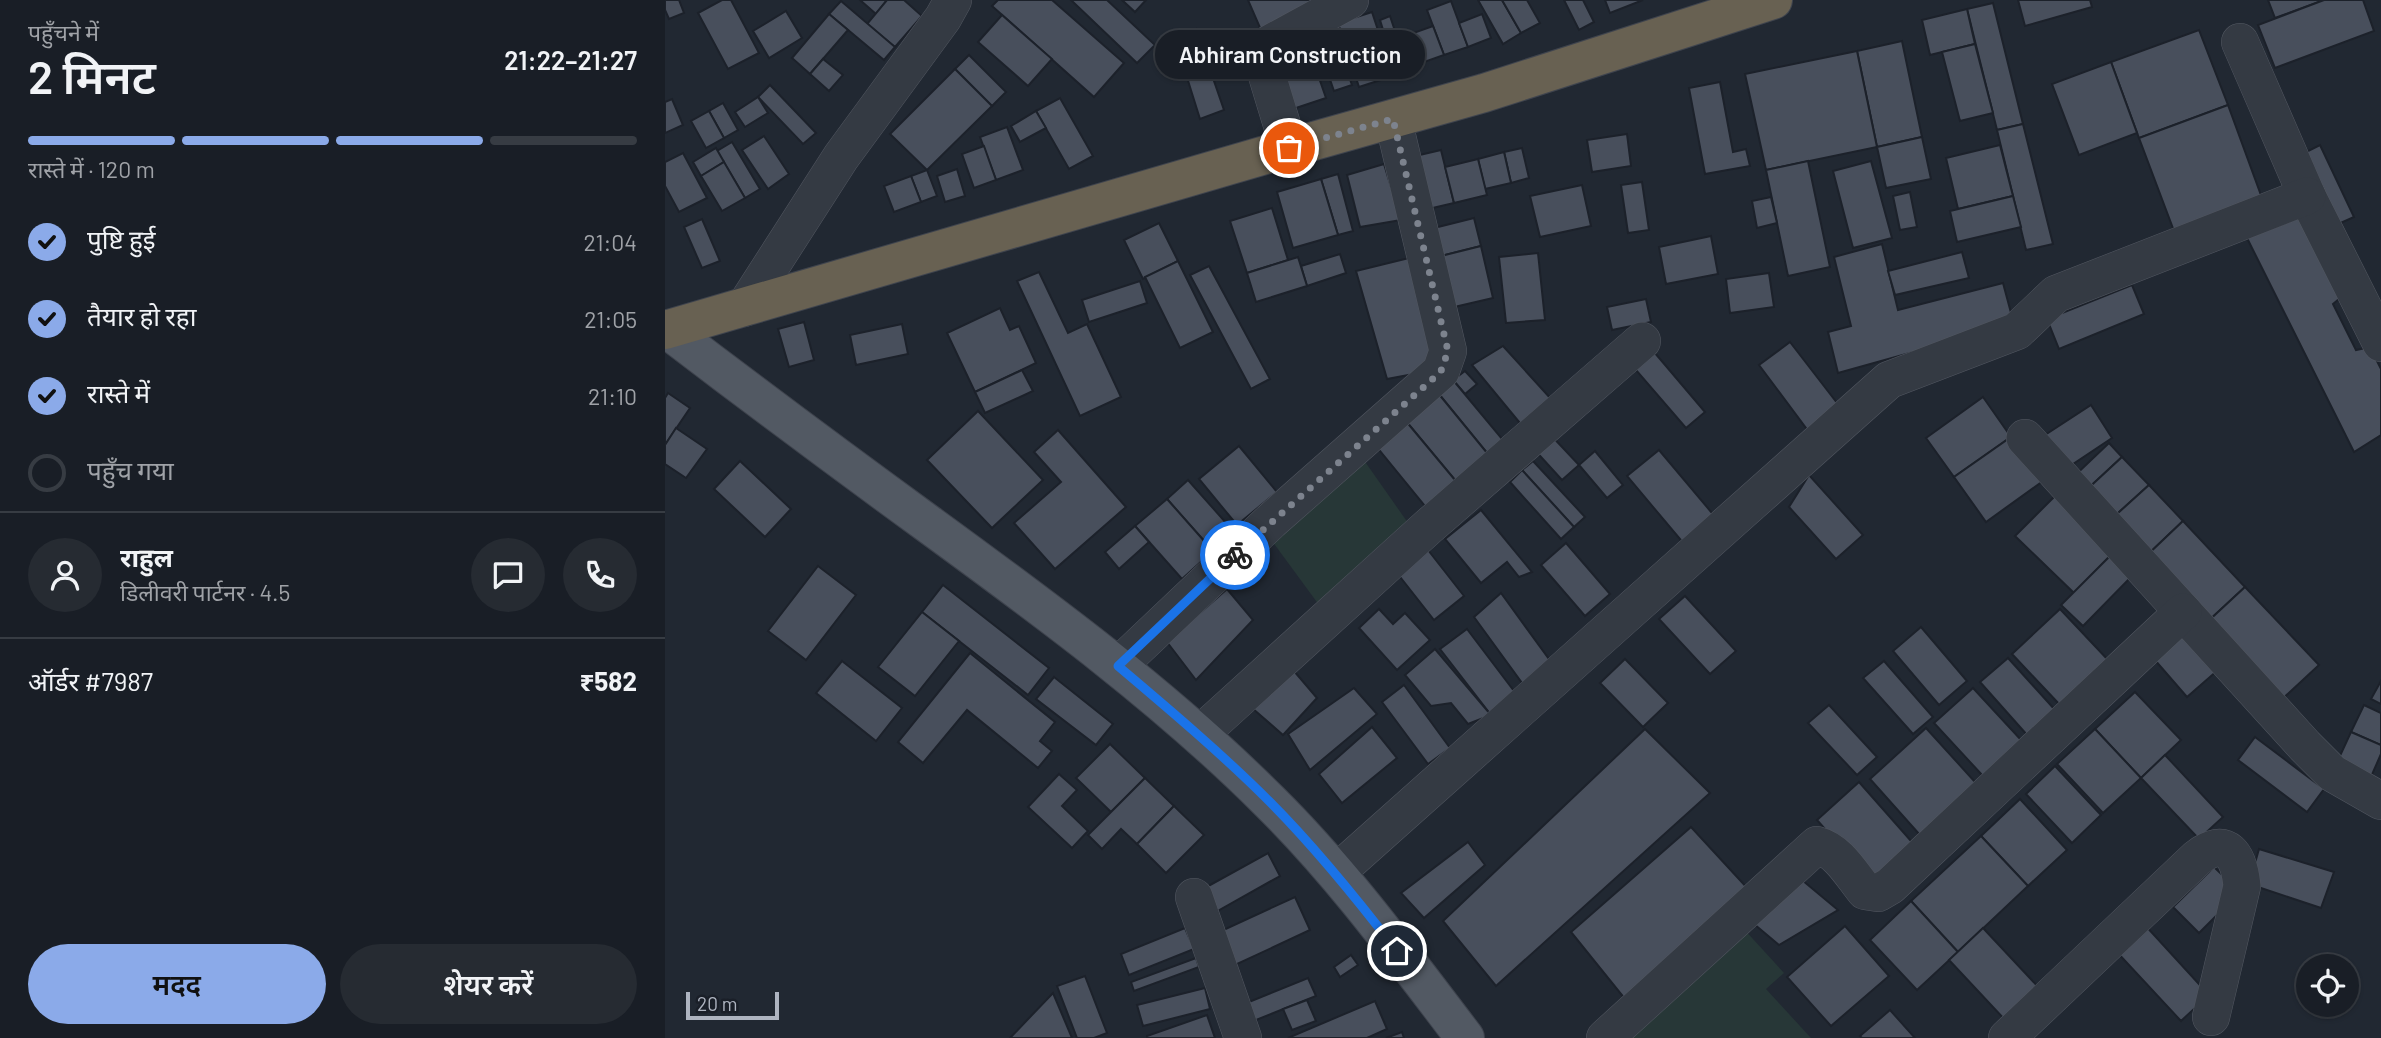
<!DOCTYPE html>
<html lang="hi">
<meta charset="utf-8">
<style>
:root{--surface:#191e26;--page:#262b32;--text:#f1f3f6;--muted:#9fa2a7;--line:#373c43;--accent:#8baae9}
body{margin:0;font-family:Barlow,"Noto Sans Devanagari",sans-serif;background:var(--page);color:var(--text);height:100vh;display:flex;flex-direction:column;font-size:26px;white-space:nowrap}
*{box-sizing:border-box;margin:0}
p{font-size:23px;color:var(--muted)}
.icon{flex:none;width:38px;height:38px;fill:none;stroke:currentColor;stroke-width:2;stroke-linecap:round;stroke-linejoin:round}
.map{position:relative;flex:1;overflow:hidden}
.details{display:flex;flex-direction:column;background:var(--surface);width:665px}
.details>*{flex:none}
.buttons{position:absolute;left:1631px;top:954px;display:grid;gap:14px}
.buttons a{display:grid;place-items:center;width:63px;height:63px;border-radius:50%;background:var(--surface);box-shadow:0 2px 5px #0004,0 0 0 2px var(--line);font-size:35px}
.scale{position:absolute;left:21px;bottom:18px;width:93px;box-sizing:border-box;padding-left:7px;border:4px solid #aeb4c0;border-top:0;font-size:19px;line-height:24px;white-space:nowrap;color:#aeb4c0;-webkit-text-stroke:5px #1a1f28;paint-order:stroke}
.pin{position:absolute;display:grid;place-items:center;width:60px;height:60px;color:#fff;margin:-30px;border:4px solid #fff;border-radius:50%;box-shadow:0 2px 7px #0007}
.courier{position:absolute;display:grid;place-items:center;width:70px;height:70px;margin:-35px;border:5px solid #1a73e8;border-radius:50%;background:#fff;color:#222;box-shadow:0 2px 9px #0007}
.bubble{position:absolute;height:49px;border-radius:24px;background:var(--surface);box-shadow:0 2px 5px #0004,0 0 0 2px var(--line);font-size:23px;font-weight:600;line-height:49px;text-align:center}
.summary em{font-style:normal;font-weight:600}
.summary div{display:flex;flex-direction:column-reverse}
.summary{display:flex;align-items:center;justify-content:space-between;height:119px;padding:0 28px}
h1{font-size:46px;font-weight:600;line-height:52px}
.bar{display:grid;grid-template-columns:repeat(4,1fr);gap:10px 7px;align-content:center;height:84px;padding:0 28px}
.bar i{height:9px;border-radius:5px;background:var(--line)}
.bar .selected{background:var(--accent)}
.bar p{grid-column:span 4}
.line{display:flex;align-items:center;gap:18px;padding:0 28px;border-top:2px solid var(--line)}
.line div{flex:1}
.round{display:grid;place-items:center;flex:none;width:74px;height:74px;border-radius:37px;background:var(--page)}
ol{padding:0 28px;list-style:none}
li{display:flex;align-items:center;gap:21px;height:77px}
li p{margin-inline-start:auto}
li .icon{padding:7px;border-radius:50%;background:var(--accent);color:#111;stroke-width:4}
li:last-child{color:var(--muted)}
li i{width:38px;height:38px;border:4px solid var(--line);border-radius:50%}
.primary-button{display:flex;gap:14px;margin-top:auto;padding:14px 28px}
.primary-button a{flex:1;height:80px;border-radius:42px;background:var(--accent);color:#111;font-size:28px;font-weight:600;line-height:80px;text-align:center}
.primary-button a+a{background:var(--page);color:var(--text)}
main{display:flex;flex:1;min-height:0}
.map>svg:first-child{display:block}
.green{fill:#273737}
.building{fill:#484f5c;stroke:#1c212a;stroke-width:2}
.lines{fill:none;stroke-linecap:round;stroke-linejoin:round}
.street-casing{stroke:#525761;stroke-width:38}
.primary-casing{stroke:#3e434d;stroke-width:40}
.highway-casing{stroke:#3f444e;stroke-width:40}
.street{stroke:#343a43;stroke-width:37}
.primary{stroke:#525963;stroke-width:38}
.highway{stroke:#686152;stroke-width:38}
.done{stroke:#7d838e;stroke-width:7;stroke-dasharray:0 12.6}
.route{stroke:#1a73e8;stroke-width:9}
</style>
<main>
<section class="details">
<div class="summary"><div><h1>2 मिनट</h1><p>पहुँचने में</p></div><em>21:22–21:27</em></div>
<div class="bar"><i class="selected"></i><i class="selected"></i><i class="selected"></i><i></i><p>रास्ते में · 120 m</p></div>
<ol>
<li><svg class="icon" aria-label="check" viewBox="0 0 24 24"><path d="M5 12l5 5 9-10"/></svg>पुष्टि हुई<p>21:04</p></li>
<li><svg class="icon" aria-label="check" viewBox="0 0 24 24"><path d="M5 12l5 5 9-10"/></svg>तैयार हो रहा<p>21:05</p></li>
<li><svg class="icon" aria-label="check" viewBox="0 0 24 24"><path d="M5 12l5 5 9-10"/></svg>रास्ते में<p>21:10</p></li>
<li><i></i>पहुँच गया</li>
</ol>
<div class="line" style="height:126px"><a class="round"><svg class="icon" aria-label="person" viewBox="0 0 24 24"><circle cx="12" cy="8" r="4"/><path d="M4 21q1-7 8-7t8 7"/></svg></a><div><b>राहुल</b><p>डिलीवरी पार्टनर · 4.5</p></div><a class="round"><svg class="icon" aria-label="chat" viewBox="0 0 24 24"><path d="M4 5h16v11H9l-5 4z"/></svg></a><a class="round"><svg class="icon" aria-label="phone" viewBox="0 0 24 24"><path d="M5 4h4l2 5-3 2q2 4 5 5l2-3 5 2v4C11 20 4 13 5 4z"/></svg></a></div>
<div class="line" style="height:91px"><div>ऑर्डर #7987</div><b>₹582</b></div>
<div class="primary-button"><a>मदद</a><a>शेयर करें</a></div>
</section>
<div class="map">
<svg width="1716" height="1038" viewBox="0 0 1716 1038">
<rect width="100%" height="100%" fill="#212832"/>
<g class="green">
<polygon points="689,446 748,530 654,605 596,526"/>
<polygon points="1077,927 1119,973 1101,989 1146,1038 955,1038"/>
</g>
<g class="building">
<polygon points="0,0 14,0 19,13 4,19 0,10"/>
<polygon points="57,0 66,0 94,53 63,69 33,13"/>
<polygon points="195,0 222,0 211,14"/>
<polygon points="222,0 239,0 257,16 230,47 202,24"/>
<polygon points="333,0 387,0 459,63 429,97 327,6"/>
<polygon points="406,0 442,0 490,45 472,63"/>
<polygon points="457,0 481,0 470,12"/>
<polygon points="583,0 644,0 651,13 599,37"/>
<polygon points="813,0 837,0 856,33 838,44"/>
<polygon points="837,0 862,0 875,23 856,33"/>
<polygon points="899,0 918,0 929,22 914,30"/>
<polygon points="940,0 978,0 945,13"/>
<polygon points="1353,0 1425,0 1427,7 1360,26"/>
<polygon points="1603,0 1659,0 1610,18"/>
<polygon points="1659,0 1698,0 1709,31 1610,68 1593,25"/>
<polygon points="176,1 230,47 219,60 164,14"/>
<polygon points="786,1 803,47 779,55 762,10"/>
<polygon points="1328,3 1358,124 1332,130 1302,9"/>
<polygon points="1302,9 1310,44 1265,55 1257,20"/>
<polygon points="121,11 137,38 104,58 88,31"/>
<polygon points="707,12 728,76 694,87 673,23"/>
<polygon points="164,14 183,30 145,74 127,58"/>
<polygon points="817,14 826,38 803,47 794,23"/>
<polygon points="337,15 387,59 363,86 313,42"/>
<polygon points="725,16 734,43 723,46 715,20"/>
<polygon points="665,22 687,85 669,91 647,28"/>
<polygon points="768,26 779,55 748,66 737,37"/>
<polygon points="531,29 559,110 535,119 509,36"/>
<polygon points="1534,30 1563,105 1474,138 1446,62"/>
<polygon points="1237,41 1257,137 1212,147 1192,51"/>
<polygon points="642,43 661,98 628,109 609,54"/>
<polygon points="734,43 742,66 727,71 719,47"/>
<polygon points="1310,44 1328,113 1295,121 1277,52"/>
<polygon points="1192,51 1212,147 1101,170 1080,74"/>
<polygon points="304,55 341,92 327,106 290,69"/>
<polygon points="158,59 178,75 164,91 145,74"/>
<polygon points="1446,62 1472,133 1414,155 1387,84"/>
<polygon points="290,69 327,106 262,170 225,134"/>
<polygon points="1055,82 1068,152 1081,149 1085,166 1040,174 1024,88"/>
<polygon points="105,85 151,133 138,144 93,97"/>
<polygon points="93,97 103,113 80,127 70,112"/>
<polygon points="395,98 428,156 404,169 371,111"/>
<polygon points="7,99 18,125 0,133 0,102"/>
<polygon points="58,103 73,130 59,138 44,111"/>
<polygon points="1563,105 1597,198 1509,231 1474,138"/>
<polygon points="44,111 59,138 41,148 26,121"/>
<polygon points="371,111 381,128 355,142 346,126"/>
<polygon points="1358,124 1388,244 1361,250 1332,130"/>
<polygon points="342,127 358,170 331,180 315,137"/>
<polygon points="962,134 966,166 927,172 922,140"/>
<polygon points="99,136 124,174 103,189 77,150"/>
<polygon points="1257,137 1266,179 1221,188 1212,147"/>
<polygon points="67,142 95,189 80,198 52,151"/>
<polygon points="1335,145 1348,196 1293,209 1281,158"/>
<polygon points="1655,145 1689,217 1669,226 1635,155"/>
<polygon points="319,146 331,180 309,188 297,154"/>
<polygon points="51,148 59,162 36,176 28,162"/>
<polygon points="857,148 864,178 846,183 839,152"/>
<polygon points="776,150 789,203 759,210 746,157"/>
<polygon points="839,152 846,183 820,189 813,159"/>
<polygon points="18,153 42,198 14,212 0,186 0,162"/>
<polygon points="813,159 822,195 789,203 780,167"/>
<polygon points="1143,161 1165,267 1123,276 1101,170"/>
<polygon points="1206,161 1227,238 1188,248 1168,171"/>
<polygon points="59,162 80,198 57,211 36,176"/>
<polygon points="719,164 736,220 695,227 682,175"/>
<polygon points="292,169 300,196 280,202 272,176"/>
<polygon points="262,170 272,196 256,202 246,176"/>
<polygon points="673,174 688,231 673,235 656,179"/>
<polygon points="246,176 256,202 229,212 219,186"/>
<polygon points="656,179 673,235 628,248 612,192"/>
<polygon points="977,182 984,230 963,233 956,185"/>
<polygon points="917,185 926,226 875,237 865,196"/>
<polygon points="1245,192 1252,227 1235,230 1228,196"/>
<polygon points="1348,196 1356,227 1292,242 1285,211"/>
<polygon points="1106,197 1112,223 1092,228 1087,201"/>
<polygon points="607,208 623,260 582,273 565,221"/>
<polygon points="1636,217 1680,294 1668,304 1691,350 1705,347 1716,369 1716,435 1689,452 1582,238"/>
<polygon points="809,218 816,246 772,257 765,229"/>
<polygon points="37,219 55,261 37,268 19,227"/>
<polygon points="494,223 513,261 478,279 459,240"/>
<polygon points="1046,236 1053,274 1001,284 994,247"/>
<polygon points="1217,244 1233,310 1338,283 1349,324 1173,373 1163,332 1186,326 1169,257"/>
<polygon points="816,246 828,298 785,308 772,257"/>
<polygon points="1297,252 1304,278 1230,295 1223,271"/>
<polygon points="873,253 880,320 841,323 834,257"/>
<polygon points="675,254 681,273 642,286 636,266"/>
<polygon points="633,257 642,286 591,302 582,273"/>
<polygon points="744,258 770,370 722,379 691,271"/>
<polygon points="513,261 548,332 515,348 480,277"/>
<polygon points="544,266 605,379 586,389 525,275"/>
<polygon points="374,272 403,333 422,324 456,397 415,416 352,281"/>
<polygon points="1104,273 1109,307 1065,313 1061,279"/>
<polygon points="475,281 482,303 424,322 417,300"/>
<polygon points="1467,285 1479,314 1394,349 1382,319"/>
<polygon points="981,299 986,322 947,330 942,307"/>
<polygon points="335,308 345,330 354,326 371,363 310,392 282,333"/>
<polygon points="139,322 149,360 124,367 113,329"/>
<polygon points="237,324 243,354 191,365 185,335"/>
<polygon points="1125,342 1179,412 1147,436 1094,365"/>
<polygon points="838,346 887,400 859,428 807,365"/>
<polygon points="984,346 1040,412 1021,428 964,362"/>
<polygon points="357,370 368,391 320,413 310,392"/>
<polygon points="800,371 812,384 800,394 788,380"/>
<polygon points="788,380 843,446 827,459 773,393"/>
<polygon points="3,393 25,408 0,445 0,398"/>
<polygon points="773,393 827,459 795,486 740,420"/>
<polygon points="1318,397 1346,437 1289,477 1261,438"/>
<polygon points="1426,405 1447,438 1402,468 1380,435"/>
<polygon points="313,411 378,480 327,528 262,460"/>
<polygon points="740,420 795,486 764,511 710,445"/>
<polygon points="11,428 42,449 21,478 0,464 0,445"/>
<polygon points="393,430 461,507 390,569 349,523 396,482 369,452"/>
<polygon points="882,431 914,465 897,480 866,446"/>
<polygon points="1346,437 1378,481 1321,522 1289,477"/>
<polygon points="1444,443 1457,457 1416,495 1403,482"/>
<polygon points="574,446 612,492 572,525 534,479"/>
<polygon points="994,450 1052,519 1020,545 962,476"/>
<polygon points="930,451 958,485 942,498 914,465"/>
<polygon points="1457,457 1484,485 1442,523 1416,495"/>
<polygon points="75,461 126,509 100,537 49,489"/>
<polygon points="868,461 920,517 909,527 857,470"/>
<polygon points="857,470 909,527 896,539 845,482"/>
<polygon points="1144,475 1198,535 1171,559 1124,507"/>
<polygon points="523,480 570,533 548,551 502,499"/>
<polygon points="1484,485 1518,521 1477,560 1442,523"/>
<polygon points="1390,496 1448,553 1409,593 1350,536"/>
<polygon points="502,499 548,551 517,579 470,526"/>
<polygon points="816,510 867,572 854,577 842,562 816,583 780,539"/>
<polygon points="1518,521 1580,587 1539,625 1477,560"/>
<polygon points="470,526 484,542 454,569 440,552"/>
<polygon points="901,543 945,594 920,616 876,565"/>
<polygon points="763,550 799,596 769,620 732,573"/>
<polygon points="1448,553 1469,574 1418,626 1396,605"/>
<polygon points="153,566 191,595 141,660 103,631"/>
<polygon points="278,585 384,668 363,695 257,612"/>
<polygon points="1580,587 1654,665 1613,703 1539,625"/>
<polygon points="562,589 588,620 531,680 502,642"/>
<polygon points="836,593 889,666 860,687 809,617"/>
<polygon points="1020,596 1071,651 1045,674 994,619"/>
<polygon points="714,609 728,624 740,613 765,640 732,670 694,628"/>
<polygon points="1395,609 1444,661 1396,706 1347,654"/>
<polygon points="257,612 294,641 250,696 213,667"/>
<polygon points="1256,627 1302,681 1274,705 1228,651"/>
<polygon points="802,629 852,695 826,715 775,649"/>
<polygon points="1520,633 1553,670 1522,697 1489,659"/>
<polygon points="770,649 826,715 803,724 786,703 766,706 740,675"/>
<polygon points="305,653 390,722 375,741 387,751 373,768 302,710 258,763 233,742"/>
<polygon points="1343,658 1391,711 1363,736 1315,682"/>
<polygon points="960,659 1003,703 978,727 935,683"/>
<polygon points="177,661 237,708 211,741 151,693"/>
<polygon points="1219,661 1268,717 1248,734 1198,678"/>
<polygon points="629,671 652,698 618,735 587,708"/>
<polygon points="389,677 448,724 431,745 371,699"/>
<polygon points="1716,681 1716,704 1706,699"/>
<polygon points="739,685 785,748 763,764 717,702"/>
<polygon points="689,688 712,714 645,770 623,734"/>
<polygon points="1308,688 1357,741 1318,776 1269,723"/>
<polygon points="1470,692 1516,740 1476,778 1430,729"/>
<polygon points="1164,705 1212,757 1192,775 1143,723"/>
<polygon points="1699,705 1716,713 1716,745 1686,732"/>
<polygon points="707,727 732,758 677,803 654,774"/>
<polygon points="1261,728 1320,793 1263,844 1205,779"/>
<polygon points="980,729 1045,793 831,986 778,921"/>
<polygon points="1430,729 1476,778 1438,813 1392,764"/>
<polygon points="1686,732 1716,745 1716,754 1702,786 1668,771"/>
<polygon points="1590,737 1659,789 1642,812 1573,760"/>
<polygon points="445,744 480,778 446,812 411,778"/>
<polygon points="1500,755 1558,817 1534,839 1476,778"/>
<polygon points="1390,766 1436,815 1407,843 1361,794"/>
<polygon points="394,774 412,790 397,806 423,831 407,848 363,807"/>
<polygon points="480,778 509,806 472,844 456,829 437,849 423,835"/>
<polygon points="1194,782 1254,850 1211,887 1152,820"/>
<polygon points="1355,799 1402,850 1363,886 1316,836"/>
<polygon points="509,806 539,835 501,873 472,844"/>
<polygon points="1026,827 1085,891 960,999 906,932"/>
<polygon points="1316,836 1363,886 1293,952 1246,901"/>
<polygon points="803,842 820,865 759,918 736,893"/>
<polygon points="1594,849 1669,872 1656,908 1584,884"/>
<polygon points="603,853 615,876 549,913 536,890"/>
<polygon points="1549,867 1575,892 1534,933 1508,907"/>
<polygon points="1131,875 1173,910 1114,945 1089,924"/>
<polygon points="630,897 645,930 570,965 554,932"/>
<polygon points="1246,901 1293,952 1252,990 1205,940"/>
<polygon points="1479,924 1544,995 1516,1021 1450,950"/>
<polygon points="1180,926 1224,976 1166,1026 1122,977"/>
<polygon points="520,928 529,949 464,975 456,954"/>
<polygon points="1318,928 1376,990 1342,1022 1284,960"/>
<polygon points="686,955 693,965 675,977 669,967"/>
<polygon points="531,958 534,967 469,991 466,982"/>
<polygon points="420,976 442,1033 429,1038 412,1038 392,986"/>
<polygon points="643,978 651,996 581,1024 574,1006"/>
<polygon points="540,988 545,1009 478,1026 472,1005"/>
<polygon points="388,993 407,1038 345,1038"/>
<polygon points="642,1000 651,1021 627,1030 618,1009"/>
<polygon points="710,1001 722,1029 702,1038 623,1038"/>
<polygon points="1225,1010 1250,1038 1197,1038 1195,1036"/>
<polygon points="542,1015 550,1038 482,1038 482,1036"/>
<polygon points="737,1032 739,1038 721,1038"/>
</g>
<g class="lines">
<defs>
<g id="street">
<polyline points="1575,42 1642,196 1716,343"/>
<polyline points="624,148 600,69 599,59 604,44 685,0"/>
<polyline points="79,308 176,157 278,18 288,0"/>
<polyline points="1360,438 1640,746 1667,773 1716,801"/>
<polyline points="453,666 606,521 776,371 783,351 728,119"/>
<polyline points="534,735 763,527 977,341"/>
<polyline points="671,873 1224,380 1352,331 1391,294 1642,196"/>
<polyline points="529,897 578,1038"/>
<path d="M 940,1038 L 1152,845 C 1174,851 1186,874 1200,891 L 1213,893 L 1225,886 L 1518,612"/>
<path d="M 1342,1038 L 1532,858 C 1562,834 1574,856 1577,886 L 1546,1017"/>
</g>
<path id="primary" d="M 2,329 C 88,395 174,459 262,523 C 380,609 500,697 604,801 C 677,873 738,957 800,1038"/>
<polyline id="highway" points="0,330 624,148 819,93 1108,0"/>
</defs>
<use href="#street" class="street-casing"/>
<use href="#primary" class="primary-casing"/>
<use href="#highway" class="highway-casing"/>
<use href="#street" class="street"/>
<use href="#primary" class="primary"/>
<use href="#highway" class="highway"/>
</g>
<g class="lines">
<polyline class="done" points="570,555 771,376 776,371 783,351 728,119 624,148"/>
<path class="route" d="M 570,555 L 453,666 C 505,710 557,754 604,801 C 651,848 692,899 732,951"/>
</g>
</svg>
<div class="buttons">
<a><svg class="icon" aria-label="locate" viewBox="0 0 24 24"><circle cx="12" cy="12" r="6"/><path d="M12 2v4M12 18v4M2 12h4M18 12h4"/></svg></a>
</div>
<div class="scale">20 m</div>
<div class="pin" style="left:624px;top:148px;background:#ea580c"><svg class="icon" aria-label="bag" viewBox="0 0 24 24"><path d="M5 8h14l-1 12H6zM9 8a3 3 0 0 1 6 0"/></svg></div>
<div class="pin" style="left:732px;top:951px;background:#1f2937"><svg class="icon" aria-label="home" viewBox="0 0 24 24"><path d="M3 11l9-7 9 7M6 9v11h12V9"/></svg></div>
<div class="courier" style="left:570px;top:555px"><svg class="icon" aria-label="bike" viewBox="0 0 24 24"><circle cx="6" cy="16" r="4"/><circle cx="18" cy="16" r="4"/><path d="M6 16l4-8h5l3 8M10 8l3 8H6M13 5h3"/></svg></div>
<div class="bubble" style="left:490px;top:30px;width:270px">Abhiram Construction</div>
</div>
</main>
